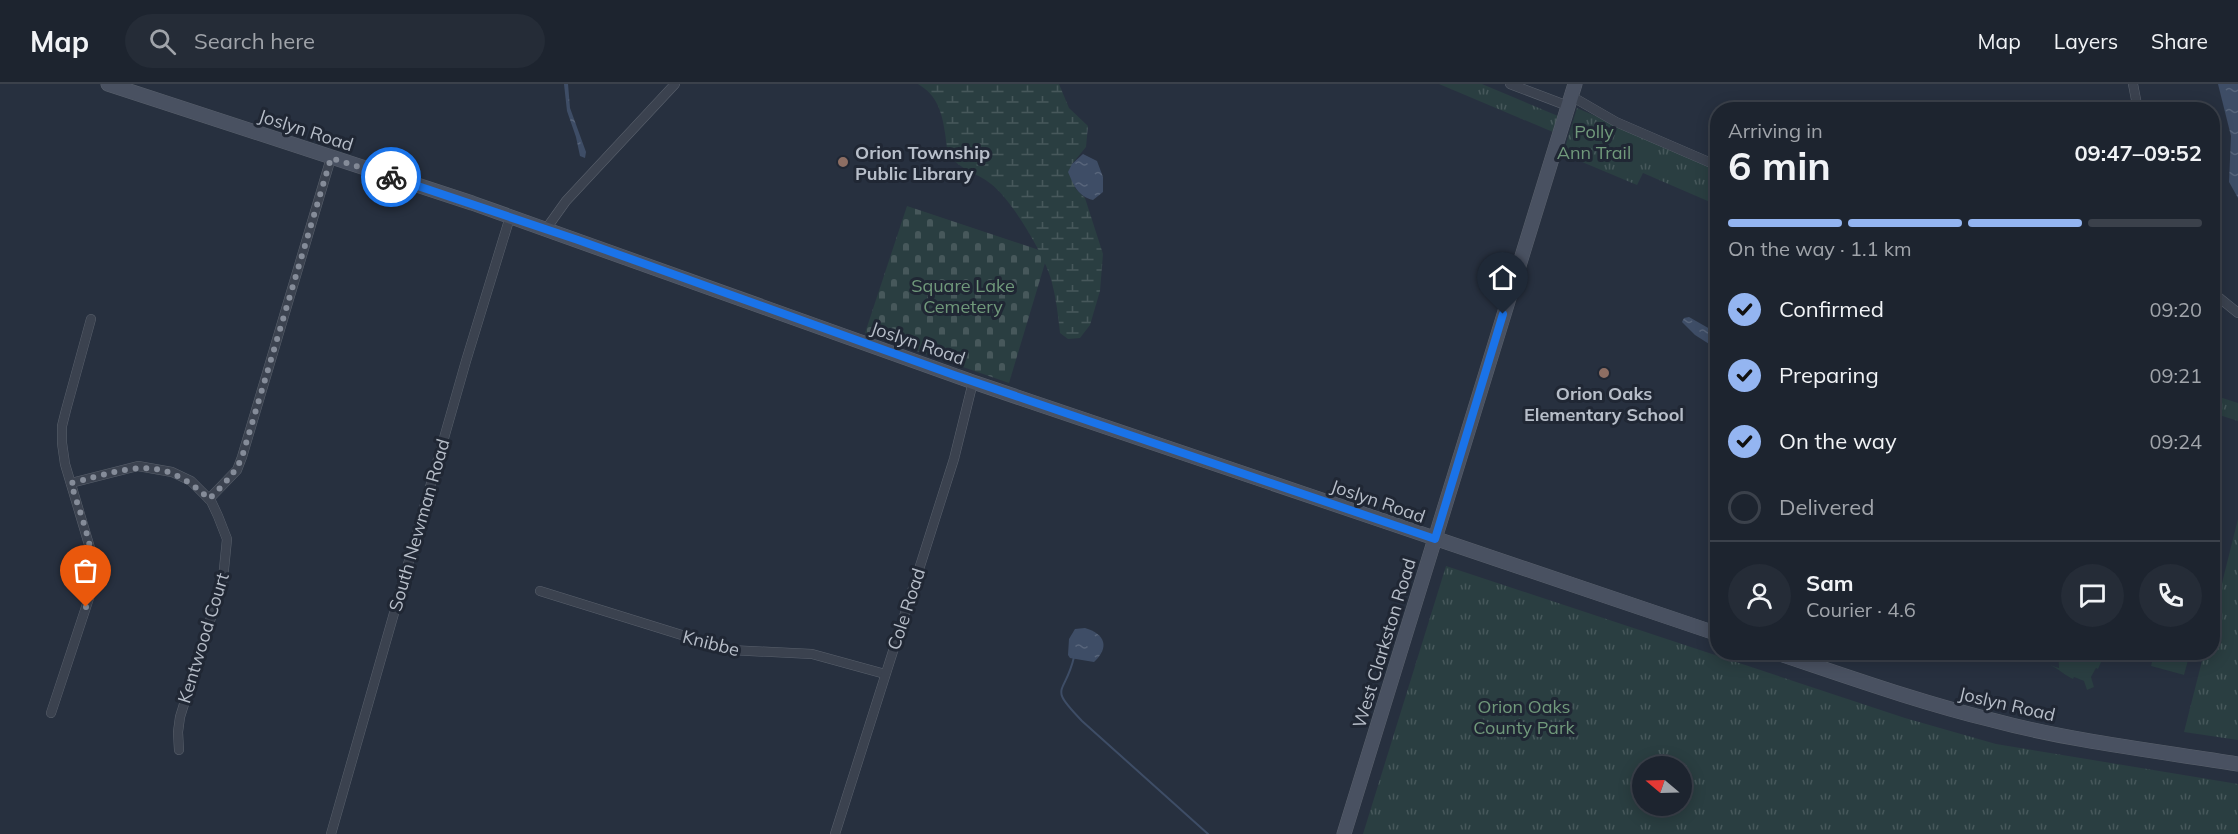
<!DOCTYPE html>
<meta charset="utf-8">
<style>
:root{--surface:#1d242f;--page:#252c37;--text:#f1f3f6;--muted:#a0a4aa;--line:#3b414b;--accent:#94b5f1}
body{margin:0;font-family:Mulish,sans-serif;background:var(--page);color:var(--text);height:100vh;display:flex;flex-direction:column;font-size:22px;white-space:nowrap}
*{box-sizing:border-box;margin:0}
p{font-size:20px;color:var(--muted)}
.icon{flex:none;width:33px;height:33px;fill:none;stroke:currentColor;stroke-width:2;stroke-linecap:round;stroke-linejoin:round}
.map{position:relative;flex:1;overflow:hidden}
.sheet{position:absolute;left:1710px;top:18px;width:510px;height:558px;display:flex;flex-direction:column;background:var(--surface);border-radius:24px;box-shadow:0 3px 15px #0003,0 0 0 2px var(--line)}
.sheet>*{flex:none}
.needle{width:39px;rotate:289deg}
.tools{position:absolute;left:1632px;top:672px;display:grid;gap:12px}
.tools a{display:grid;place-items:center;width:60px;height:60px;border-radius:50%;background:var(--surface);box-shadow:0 3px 15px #0003,0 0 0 2px var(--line);font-size:30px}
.pin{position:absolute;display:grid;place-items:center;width:51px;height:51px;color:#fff;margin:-62px -26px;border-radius:50% 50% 50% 0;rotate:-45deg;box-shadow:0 0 6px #0007}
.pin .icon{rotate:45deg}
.courier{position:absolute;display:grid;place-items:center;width:60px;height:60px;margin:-30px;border:4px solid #1a73e8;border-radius:50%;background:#fff;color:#222;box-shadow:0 2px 8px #0007}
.summary em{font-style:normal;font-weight:700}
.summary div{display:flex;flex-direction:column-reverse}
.summary{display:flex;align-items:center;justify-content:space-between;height:102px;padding:0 18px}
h1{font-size:39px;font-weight:700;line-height:45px}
.bar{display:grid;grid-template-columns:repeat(4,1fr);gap:9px 6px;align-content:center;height:72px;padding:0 18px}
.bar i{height:8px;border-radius:4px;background:var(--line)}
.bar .selected{background:var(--accent)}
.bar p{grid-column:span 4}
.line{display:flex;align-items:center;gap:15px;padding:0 18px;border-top:2px solid var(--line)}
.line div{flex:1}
.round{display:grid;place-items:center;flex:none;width:63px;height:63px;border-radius:32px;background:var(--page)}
ol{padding:0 18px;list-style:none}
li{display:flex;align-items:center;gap:18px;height:66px}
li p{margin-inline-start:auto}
li .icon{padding:6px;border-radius:50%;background:var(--accent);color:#111;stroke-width:4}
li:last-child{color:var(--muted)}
li i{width:33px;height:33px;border:3px solid var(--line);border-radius:50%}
header{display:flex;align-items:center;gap:36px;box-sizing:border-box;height:84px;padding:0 30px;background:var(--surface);border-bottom:2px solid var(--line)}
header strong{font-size:28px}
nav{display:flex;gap:33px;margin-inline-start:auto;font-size:21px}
.search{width:420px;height:54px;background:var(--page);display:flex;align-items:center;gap:15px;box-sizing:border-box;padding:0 21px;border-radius:33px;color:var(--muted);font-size:22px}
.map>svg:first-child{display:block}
.grass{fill:url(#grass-tufts);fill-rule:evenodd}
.wetland{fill:url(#wetland-marsh)}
.cemetery{fill:url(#cemetery-stones)}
.garden{fill:#2a3e41}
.water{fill:url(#water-ripples)}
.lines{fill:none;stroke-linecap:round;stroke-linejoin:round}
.stream{stroke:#3e4d66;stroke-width:2}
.street-casing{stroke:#59606c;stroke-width:10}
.secondary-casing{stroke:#59606c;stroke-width:15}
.street{stroke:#3b424f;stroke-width:9}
.secondary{stroke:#495161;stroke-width:14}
.done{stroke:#858c99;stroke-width:6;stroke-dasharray:0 10.8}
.route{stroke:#1a73e8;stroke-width:8}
.education-dot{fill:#8d6e63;stroke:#202734;stroke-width:2}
.labels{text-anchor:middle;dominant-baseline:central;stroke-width:6;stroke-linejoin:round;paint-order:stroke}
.street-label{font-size:18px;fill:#b7bec9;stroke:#202734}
.park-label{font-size:18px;fill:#70997b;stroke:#202734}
.poi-label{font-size:18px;font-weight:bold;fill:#b7bec9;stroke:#202734;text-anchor:start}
</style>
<header>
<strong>Map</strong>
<div class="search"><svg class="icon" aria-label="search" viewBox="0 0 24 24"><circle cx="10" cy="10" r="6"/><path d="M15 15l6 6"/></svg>Search here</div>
<nav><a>Map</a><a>Layers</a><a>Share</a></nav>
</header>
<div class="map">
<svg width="2238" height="750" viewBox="0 0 2238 750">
<defs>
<pattern id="grass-tufts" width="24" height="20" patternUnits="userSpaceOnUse" patternTransform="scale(1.5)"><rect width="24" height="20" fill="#2a3e41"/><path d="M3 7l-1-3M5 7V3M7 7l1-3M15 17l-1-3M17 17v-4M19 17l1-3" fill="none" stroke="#47585b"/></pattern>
<pattern id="wetland-marsh" width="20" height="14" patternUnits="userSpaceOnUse" patternTransform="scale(1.5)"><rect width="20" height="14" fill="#2a3e41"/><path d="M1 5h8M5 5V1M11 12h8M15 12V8" fill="none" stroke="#47585b"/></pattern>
<pattern id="cemetery-stones" width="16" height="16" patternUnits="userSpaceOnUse" patternTransform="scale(1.5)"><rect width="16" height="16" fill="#2a3e41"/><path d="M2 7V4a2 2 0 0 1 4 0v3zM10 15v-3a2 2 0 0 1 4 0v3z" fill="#47585b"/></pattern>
<pattern id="water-ripples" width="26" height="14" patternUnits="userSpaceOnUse" patternTransform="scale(1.5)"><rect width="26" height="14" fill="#3e4d66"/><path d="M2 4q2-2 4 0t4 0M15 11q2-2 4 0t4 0" fill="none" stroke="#58657b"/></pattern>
</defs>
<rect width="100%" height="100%" fill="#27303f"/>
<g class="grass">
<polygon points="1439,0 1482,0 1558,32 1553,48"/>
<polygon points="1577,24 1717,85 1717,121 1643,89 1637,101 1563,70"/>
<polygon points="2213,311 2238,319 2238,337 2213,329"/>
<polygon points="2238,435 2238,656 2184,648 2204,569 2212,568 2213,535"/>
<path d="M 1446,482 L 1905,634 L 1996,660 L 2238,700 L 2238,750 L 1363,750 ZM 1642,682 L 1682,682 L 1682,722 L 1642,722 Z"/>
</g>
<path class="wetland" d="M 918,0 L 1059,0 L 1069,24 L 1088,42 L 1086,63 L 1072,80 L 1075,104 L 1085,114 L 1103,170 L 1100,207 L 1090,241 L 1080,254 L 1068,255 L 1060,249 C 1058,231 1056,213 1051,195 C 1043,169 1012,116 991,100 C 978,89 954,84 948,67 C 946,62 946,54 945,49 C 942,28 937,11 918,0 Z"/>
<polygon class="cemetery" points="907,122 1048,169 1009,299 865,249"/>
<g class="garden">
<path d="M 2058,569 L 2102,569 L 2100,575 L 2102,576 L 2098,585 L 2096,584 L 2091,593 L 2094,603 L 2087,606 L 2084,597 L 2074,593 L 2073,595 C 2063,590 2060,586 2050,581 L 2059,584 Z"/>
<polygon points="2154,569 2190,569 2184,591 2151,582"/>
</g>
<g class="water">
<polygon points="564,0 568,0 570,24 586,68 585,74 580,72 576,53 567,27"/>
<polygon points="2218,0 2238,0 2238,114 2229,98 2231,52"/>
<path d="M 1083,70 L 1097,77 L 1103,93 L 1103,108 L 1093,116 C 1078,112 1074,102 1068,88 L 1072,80 Z"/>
<polygon points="1689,233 1717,249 1717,265 1695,251 1682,238 1684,234"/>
<path d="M 1085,544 C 1105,550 1110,563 1094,578 L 1070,574 L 1068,571 L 1069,555 L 1075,545 Z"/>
</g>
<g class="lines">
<path class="stream" d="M 1074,573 C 1065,612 1047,601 1082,637 L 1208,750"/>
<defs>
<g id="street">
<polyline points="1510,0 1568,22"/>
<polyline points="2133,0 2138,26"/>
<polyline points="1571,12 1616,38 1718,82"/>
<polyline points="546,145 566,117 675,0"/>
<polyline points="2212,208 2238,229"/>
<polyline points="71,399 138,382 172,388 191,397 211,417 218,432 227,455 223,495 180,633 178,648 179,666"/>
<polyline points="209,415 237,386 242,373 331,74"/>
<polyline points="540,507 730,566 812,570 885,590"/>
<polyline points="51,629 93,502 90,464 65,380 62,359 62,342 66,326 91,235"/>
<polyline points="331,750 466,277 510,133"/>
<polyline points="835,750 954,375 973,298"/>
</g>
<g id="secondary">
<polyline points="108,0 472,119 973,298 1718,550"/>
<path d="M 1774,568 C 1846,592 1918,618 1992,636 C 2070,657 2157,667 2238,680"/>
<polyline points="1344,750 1575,0"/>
</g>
</defs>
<use href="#street" class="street-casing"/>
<use href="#secondary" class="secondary-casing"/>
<use href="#street" class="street"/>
<use href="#secondary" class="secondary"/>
</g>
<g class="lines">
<path class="done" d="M 86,523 C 89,516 93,508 93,501 C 96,467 80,430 71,399 C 129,385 160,368 209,415 C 222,402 235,390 242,373 L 331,74 L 391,93"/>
<polyline class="route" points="391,93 578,156 954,291 1435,455 1503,230"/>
</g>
<g class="education-dot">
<circle cx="843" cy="78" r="6"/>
<circle cx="1604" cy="289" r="6"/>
</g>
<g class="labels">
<g class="street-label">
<text transform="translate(306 46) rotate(18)">Joslyn Road</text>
<text transform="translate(918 259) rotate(19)">Joslyn Road</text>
<text transform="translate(1378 417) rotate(19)">Joslyn Road</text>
<text transform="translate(419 441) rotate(-74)">South Newman Road</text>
<text transform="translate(906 525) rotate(-72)">Cole Road</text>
<text transform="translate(203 554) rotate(-73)">Kentwood Court</text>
<text transform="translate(711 559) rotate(14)">Knibbe</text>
<text transform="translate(1384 559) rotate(-73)">West Clarkston Road</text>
<text transform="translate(2007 620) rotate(13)">Joslyn Road</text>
</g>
<g class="park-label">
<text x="1594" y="47">Polly<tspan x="1594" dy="21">Ann Trail</tspan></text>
<text x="963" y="201">Square Lake<tspan x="963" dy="21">Cemetery</tspan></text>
<text x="1524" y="622">Orion Oaks<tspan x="1524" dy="21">County Park</tspan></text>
</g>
<g class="poi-label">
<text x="855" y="68">Orion Township<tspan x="855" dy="21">Public Library</tspan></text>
<text x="1604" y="309" text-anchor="middle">Orion Oaks<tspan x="1604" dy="21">Elementary School</tspan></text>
</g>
</g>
</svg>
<div class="tools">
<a><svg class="needle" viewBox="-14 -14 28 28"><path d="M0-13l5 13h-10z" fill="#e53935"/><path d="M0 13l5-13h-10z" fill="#a0a4aa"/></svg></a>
</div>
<div class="pin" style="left:86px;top:523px;background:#ea580c"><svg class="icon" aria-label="bag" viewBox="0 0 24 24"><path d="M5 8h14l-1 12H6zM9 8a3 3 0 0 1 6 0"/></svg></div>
<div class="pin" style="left:1503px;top:230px;background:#1f2937"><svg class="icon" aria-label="home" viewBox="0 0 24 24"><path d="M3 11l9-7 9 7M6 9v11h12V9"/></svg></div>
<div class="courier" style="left:391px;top:93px"><svg class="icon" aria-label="bike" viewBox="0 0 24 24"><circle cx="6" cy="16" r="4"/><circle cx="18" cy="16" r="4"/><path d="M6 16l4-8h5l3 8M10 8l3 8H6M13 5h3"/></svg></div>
<section class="sheet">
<div class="summary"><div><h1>6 min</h1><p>Arriving in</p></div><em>09:47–09:52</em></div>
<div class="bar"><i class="selected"></i><i class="selected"></i><i class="selected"></i><i></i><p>On the way · 1.1 km</p></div>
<ol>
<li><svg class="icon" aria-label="check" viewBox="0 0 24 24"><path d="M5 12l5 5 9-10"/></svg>Confirmed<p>09:20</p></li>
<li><svg class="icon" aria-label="check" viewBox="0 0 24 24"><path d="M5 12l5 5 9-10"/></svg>Preparing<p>09:21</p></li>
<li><svg class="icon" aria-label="check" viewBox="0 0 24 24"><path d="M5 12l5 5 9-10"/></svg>On the way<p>09:24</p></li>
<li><i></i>Delivered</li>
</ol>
<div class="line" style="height:108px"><a class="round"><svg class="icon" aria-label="person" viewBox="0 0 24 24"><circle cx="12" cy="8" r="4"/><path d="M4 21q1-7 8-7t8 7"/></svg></a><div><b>Sam</b><p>Courier · 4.6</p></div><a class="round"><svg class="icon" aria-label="chat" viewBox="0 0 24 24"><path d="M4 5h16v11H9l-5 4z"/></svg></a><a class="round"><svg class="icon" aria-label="phone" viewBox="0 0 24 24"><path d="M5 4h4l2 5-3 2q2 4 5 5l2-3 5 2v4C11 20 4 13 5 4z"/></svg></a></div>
</section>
</div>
